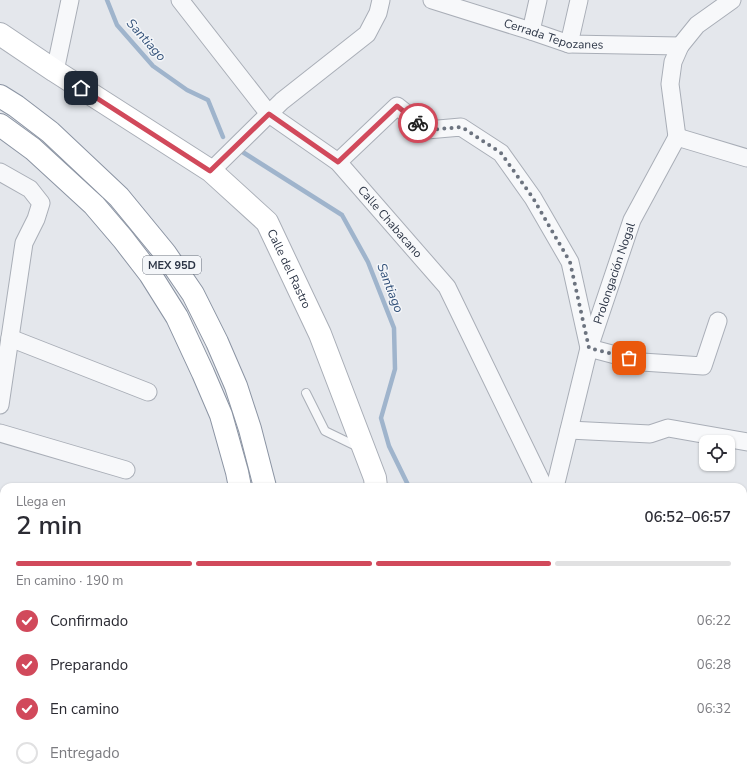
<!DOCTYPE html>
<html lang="es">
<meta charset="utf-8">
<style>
:root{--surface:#fff;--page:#f7f7f7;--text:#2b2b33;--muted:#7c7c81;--line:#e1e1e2;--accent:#d1495b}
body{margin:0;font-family:"Nunito Sans",sans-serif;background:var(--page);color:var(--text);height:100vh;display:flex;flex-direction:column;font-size:15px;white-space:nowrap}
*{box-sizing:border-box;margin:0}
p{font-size:13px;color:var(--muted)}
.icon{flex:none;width:22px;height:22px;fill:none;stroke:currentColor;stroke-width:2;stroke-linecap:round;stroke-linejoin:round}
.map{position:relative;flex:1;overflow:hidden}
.sheet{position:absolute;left:0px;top:483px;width:747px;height:300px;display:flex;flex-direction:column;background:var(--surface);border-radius:12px 12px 0 0;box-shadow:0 1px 3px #0004}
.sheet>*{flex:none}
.controls{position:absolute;left:699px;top:435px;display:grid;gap:8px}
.controls a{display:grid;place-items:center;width:36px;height:36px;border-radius:8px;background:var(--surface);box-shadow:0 1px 3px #0004;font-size:20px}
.pin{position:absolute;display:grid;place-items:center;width:34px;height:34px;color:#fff;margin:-17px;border-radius:8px;box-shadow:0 2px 6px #0006}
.courier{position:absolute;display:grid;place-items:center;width:40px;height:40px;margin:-20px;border:3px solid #d1495b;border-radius:50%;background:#fff;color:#222;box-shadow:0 1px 5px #0007}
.headline em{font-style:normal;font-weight:600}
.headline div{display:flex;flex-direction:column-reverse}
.headline{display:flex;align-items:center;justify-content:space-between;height:68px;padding:0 16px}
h1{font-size:26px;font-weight:600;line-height:30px}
.bar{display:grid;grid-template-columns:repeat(4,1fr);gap:6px 4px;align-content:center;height:48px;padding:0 16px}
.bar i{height:5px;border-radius:3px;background:var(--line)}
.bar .active{background:var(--accent)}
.bar p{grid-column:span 4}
ol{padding:0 16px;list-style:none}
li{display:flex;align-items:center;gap:12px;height:44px}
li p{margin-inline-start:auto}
li .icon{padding:4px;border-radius:50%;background:var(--accent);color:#fff;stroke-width:4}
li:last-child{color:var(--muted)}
li i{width:22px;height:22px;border:2px solid var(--line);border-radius:50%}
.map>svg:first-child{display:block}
.built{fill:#d2d6de}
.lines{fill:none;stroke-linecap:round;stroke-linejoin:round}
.stream{stroke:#9fb4cc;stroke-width:4.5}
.service-casing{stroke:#a9aeb7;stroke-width:10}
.minor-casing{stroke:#a9aeb7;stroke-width:19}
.secondary-casing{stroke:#a9aeb7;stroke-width:24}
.motorway-casing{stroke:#8b94a3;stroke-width:24}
.service{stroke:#f7f8fa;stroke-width:8}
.minor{stroke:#f7f8fa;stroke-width:17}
.secondary{stroke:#fff;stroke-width:22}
.motorway{stroke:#fff;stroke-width:22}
.done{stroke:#6c737f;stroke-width:4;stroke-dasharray:0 7.2}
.route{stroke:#d1495b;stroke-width:5}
.labels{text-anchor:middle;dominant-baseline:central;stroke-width:3;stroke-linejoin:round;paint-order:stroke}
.shield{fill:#f4f6f9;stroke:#676e7b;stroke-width:1}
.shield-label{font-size:11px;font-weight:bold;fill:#2b3445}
.street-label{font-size:12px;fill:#2b3445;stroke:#f4f6f9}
.water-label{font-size:13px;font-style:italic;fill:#34527a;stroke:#f4f6f9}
</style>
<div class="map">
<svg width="747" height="783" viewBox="0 0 747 783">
<rect width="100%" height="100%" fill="#e4e7ec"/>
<polygon class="built" points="343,779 447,779 450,783 342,783"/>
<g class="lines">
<g class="stream">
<polyline points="107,0 117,25 153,66 187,90 208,100 223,137"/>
<polyline points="241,151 342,215 368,262 394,328 395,369 381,418 389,446 409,487"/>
<polyline points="316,783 317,779"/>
</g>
<defs>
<g id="service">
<polyline points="306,393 325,431 358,447"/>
<polyline points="360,779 365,781 383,783"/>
<polyline points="401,779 404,783"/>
<polyline points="344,783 345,779"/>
</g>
<g id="minor">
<path id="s1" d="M 180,0 L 269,114 L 338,162 L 447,287 L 544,487"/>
<path id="s2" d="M 432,0 L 531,31 L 569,44 L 680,46"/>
<polyline points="531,31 538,0"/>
<polyline points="569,44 579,0"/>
<polyline points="55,71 70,0"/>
<polyline points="677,137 670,84 673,62 680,46 697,25 732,0"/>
<polyline points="677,137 747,158"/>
<polyline points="338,162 397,106 427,130 461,127 501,153 533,198 570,262 589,348 642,362 703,366 718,321"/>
<polyline points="211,171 282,101 367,34 378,13 381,0"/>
<polyline points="0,172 30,189 41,203 36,219 24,243 0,405"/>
<polyline points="10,338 148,392"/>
<polyline points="569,430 650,434 668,428 747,442"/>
<polyline points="0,433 126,470"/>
<path id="s3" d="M 555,487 L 589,348 L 632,220 L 677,137"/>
<polyline points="743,655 747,655"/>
<polyline points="0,666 4,667"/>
<polyline points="728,779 733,783"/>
<polyline points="177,783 177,779"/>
<polyline points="562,783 563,779"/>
</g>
<g id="secondary">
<path id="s4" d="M 0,34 L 55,71 L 211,171 L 267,222 L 320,334 L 375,478 L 376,487"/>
<polyline points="286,783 287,779"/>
</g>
<g id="motorway">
<polyline points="0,96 16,106 50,132 119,197 165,253 193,294 217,342 236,386 250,429 265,487"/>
<polyline points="0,125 33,149 94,205 123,239 150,274 177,317 203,373 221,415 237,472 240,487"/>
<polyline points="242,783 242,779"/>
<polyline points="262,783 262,779"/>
</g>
</defs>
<use href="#service" class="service-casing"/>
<use href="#minor" class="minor-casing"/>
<use href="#secondary" class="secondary-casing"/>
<use href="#motorway" class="motorway-casing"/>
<use href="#service" class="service"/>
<use href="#minor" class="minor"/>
<use href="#secondary" class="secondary"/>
<use href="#motorway" class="motorway"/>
</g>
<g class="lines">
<polyline class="done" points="418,123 427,130 462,127 501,153 533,198 570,262 589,348 629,358"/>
<polyline class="route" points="81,88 210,171 269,114 338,162 397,106 418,123"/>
</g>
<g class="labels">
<rect class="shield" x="143" y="256" width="58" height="18" rx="3"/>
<g class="shield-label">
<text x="172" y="265">MEX 95D</text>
</g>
<g class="street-label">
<text stroke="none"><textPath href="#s2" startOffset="127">Cerrada Tepozanes</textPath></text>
<text stroke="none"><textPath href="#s1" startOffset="308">Calle Chabacano</textPath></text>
<text stroke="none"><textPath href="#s4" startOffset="379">Calle del Rastro</textPath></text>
<text stroke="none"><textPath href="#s3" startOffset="222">Prolongación Nogal</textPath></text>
</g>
<g class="water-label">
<text transform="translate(146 40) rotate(48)">Santiago</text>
<text transform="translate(390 288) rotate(69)">Santiago</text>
</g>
</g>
</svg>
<div class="controls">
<a><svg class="icon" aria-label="locate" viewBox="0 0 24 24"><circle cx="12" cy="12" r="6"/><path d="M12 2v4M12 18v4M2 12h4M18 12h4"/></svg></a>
</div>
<div class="pin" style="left:629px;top:358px;background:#ea580c"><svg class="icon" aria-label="bag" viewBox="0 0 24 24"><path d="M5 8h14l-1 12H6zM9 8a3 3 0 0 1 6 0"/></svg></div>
<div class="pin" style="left:81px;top:88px;background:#1f2937"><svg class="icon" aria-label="home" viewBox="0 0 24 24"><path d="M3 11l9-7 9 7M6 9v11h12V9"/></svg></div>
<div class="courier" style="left:418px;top:123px"><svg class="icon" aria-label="bike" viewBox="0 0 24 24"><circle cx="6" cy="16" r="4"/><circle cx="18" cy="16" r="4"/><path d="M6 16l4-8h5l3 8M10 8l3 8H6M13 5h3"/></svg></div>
<section class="sheet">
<div class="headline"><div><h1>2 min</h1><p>Llega en</p></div><em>06:52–06:57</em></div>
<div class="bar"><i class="active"></i><i class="active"></i><i class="active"></i><i></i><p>En camino · 190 m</p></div>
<ol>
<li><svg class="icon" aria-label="check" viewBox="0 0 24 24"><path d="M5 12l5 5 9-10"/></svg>Confirmado<p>06:22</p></li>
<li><svg class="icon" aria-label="check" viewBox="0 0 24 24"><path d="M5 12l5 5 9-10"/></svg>Preparando<p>06:28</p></li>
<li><svg class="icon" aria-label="check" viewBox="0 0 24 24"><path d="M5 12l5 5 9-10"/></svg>En camino<p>06:32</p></li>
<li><i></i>Entregado</li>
</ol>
</section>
</div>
